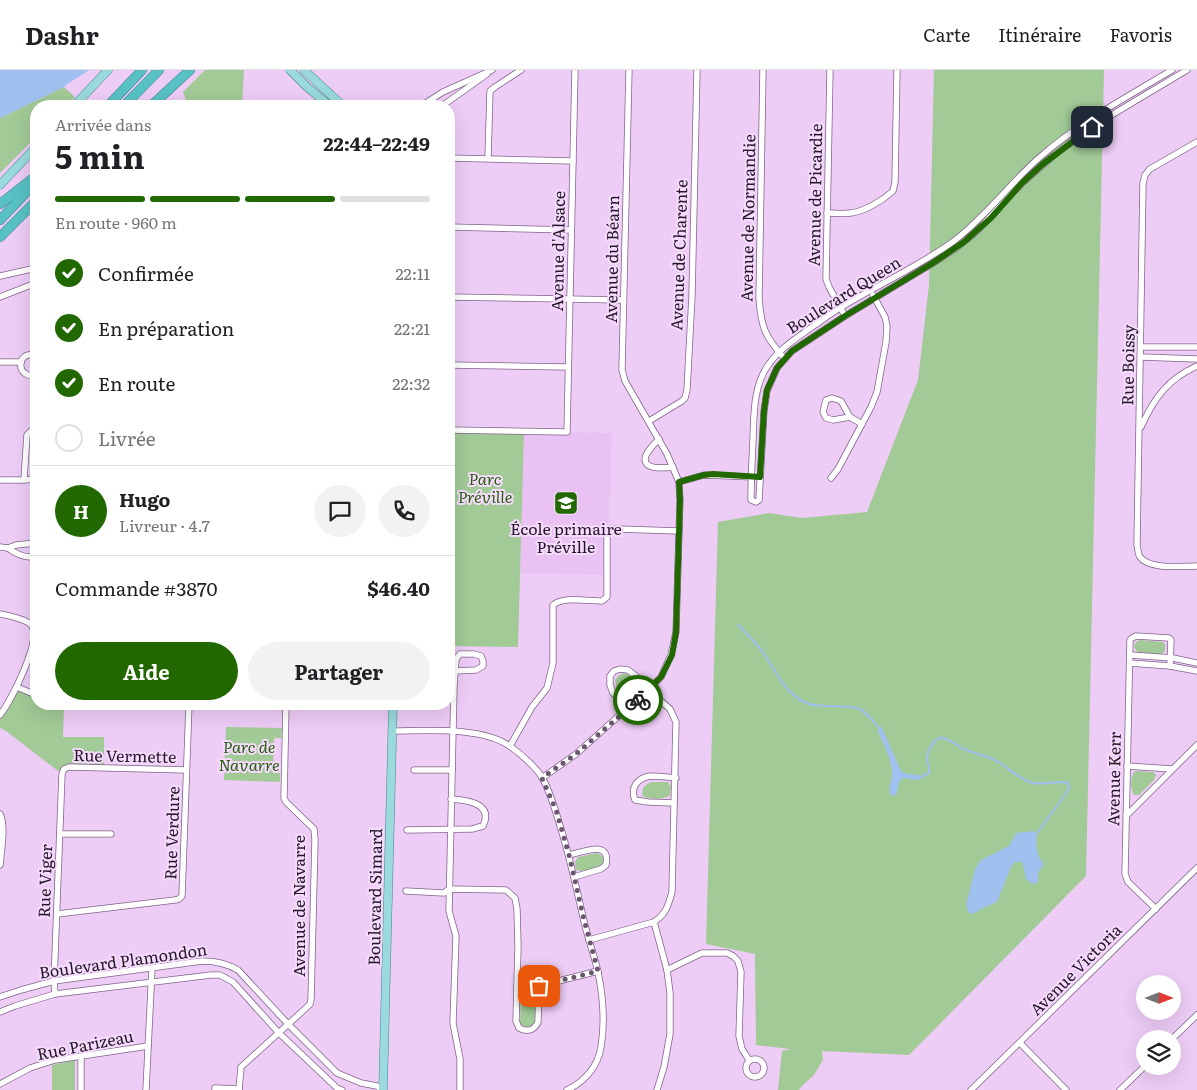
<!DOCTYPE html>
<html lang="fr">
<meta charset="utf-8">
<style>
:root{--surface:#fff;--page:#f2f2f2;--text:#202124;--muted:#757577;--line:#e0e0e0;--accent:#226800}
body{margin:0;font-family:Literata,serif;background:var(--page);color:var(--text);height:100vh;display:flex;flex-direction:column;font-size:19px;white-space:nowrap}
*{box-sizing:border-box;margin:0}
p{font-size:16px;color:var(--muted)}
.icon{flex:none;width:28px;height:28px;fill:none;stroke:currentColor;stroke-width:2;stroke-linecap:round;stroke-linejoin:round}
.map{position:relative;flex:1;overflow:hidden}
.sheet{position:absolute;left:30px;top:30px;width:425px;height:610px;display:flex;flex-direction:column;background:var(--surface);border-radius:20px;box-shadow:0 5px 20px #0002}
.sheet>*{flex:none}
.needle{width:32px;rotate:90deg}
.tools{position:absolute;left:1136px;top:905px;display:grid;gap:10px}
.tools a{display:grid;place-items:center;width:45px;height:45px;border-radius:50%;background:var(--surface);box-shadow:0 5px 20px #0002;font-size:25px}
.pin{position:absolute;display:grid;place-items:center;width:42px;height:42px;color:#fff;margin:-21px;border-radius:10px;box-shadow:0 2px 8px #0006}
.courier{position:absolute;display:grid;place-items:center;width:50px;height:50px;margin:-25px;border:4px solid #226800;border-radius:50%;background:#fff;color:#222;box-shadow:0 1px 6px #0007}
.summary em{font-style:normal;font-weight:700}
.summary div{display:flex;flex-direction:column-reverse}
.summary{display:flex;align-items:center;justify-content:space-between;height:85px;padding:0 25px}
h1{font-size:32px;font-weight:700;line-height:38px}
.bar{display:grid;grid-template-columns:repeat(4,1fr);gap:8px 5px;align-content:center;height:60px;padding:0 25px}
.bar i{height:6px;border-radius:4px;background:var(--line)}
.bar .selected{background:var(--accent)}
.bar p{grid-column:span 4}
.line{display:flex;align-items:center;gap:12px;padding:0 25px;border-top:1px solid var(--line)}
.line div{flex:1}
.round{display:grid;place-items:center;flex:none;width:52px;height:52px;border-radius:26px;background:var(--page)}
ol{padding:0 25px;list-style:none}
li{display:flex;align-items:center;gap:15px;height:55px}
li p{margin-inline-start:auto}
li .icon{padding:5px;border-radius:50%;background:var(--accent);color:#fff;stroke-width:4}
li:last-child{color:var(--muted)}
li i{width:28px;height:28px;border:2px solid var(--line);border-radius:50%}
.button{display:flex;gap:10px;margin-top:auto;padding:10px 25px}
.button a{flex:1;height:58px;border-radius:30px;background:var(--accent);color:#fff;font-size:20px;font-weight:700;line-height:58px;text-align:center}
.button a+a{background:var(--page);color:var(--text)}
header{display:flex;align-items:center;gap:30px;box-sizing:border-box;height:70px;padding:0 25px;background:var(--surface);border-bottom:1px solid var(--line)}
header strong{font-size:24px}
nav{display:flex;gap:28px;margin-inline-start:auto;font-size:18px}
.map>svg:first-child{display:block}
.built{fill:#e9c2f3}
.green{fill:#a1ca96}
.water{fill:#a0c0f0}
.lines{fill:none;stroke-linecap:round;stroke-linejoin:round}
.stream{stroke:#a0c0f0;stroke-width:2}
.minor-casing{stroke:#816389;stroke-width:7}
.major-casing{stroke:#45868d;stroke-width:9}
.highway-casing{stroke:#45868d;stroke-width:10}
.minor{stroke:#fff;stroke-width:5.5}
.major{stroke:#9adadc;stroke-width:8}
.highway{stroke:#57c1c5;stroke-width:9}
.done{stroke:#6a566f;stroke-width:5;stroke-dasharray:0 9}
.route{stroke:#226800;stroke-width:6}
.labels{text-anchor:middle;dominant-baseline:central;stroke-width:4;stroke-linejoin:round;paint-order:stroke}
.street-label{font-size:16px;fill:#231726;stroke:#f6dbfe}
.park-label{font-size:16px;font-style:italic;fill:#235f09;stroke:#f6dbfe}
.poi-label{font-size:16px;fill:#231726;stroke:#f6dbfe}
</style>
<header>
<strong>Dashr</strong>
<nav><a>Carte</a><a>Itinéraire</a><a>Favoris</a></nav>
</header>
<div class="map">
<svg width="1197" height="1020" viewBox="0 0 1197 1020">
<rect width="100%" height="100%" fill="#edccf6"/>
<polygon class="built" points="567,362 612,363 607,505 520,503 524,363"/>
<g class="green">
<polygon points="205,0 244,0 242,36 188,36 183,22"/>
<polygon points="934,0 1104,0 1086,806 909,985 822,981 823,990 814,1005 802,1016 799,1020 778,1020 782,981 791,979 756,975 755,884 706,874 718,452 769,443 802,448 867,442 918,310 929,215"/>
<polygon points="64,17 75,27 66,36 36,36 36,67 0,103 0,48"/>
<polygon points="449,363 524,363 518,577 449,576"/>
<polygon points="1140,570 1163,572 1165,574 1165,581 1163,583 1160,584 1137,582 1134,576 1136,572"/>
<path d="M 623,603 C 631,605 639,611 640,620 L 632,628 L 626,629 L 617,620 L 615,610 L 618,606 Z"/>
<polygon points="17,617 36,625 36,634 64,634 63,667 104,667 104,697 69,697 62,704 6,661 0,658 0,645"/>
<polygon points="226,657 282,658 281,668 274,668 273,703 280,703 280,712 224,710"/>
<path d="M 1135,701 L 1153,702 L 1156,705 L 1154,710 L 1139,725 L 1134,725 C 1130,719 1130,706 1135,701 Z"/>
<path d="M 652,712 L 668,712 L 671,716 L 670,725 C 664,730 648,730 642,725 L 643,718 L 647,714 Z"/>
<path d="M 598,783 L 603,787 L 603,792 C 599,799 584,803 576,800 L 575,792 L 578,787 Z"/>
<polygon points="524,919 532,919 535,924 535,951 533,955 527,957 522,955 520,952 521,922"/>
<polygon points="75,990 75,1020 52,1020 52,995"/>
</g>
<g class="water">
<path d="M 0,0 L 89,0 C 81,6 72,10 64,17 L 0,48 Z"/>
<path d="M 878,657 L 881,657 L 883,660 L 901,701 L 907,704 L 920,705 L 921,709 L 918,710 L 903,708 L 900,711 L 896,725 L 892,726 C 886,720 892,712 892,704 C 892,689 884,675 878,662 Z"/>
<path d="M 1033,761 L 1037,763 C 1036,776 1035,783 1044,794 L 1038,803 L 1038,812 L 1032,814 L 1026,809 L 1022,792 L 1015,792 L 1011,797 L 997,832 L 983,838 L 973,844 L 968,842 L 966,835 L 975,799 L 981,790 L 1009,776 L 1016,763 Z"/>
</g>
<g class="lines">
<g class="stream">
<path d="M 738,555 C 747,564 757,573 764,584 C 776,602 785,623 806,633 C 812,636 819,635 825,636 C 855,637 859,632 878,657"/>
<path d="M 921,707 L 929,703 C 930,697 927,693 927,687 C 927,682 934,670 939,668 C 947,666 957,676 964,679 C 975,684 990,686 1000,693 C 1011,700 1020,710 1033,713 C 1044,715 1060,710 1068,713 L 1069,718 L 1067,722 L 1037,763"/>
</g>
<defs>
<g id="minor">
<path d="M 763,0 L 759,228 C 761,257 765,267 785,289"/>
<polyline points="830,0 826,209 829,217 845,246"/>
<path d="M 1172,0 C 1127,27 1080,52 1040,87 C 1010,113 986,147 954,171 C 918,197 877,215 840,238 C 830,244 821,251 812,257 C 797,268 780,278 769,294 C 753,315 754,345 753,370 C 752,390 751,410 751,430 L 756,432 L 759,430 L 764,341 L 767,321 L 777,298 L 792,281 L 845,246 L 933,193 L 956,178 L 976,162 L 1022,113 L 1054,85 L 1083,63 L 1115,43 L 1187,0"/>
<polyline points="265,36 288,36"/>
<polyline points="421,36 443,22 492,0"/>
<polyline points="442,36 487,4"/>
<path d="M 1197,72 L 1150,99 L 1145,105 L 1143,113 L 1137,475 C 1138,479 1138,484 1140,487 C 1149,500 1183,496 1197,496"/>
<polyline points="449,88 573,91"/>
<polyline points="488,88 490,21 495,17 521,0"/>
<path d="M 827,143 C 835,143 843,144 851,143 C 865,141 882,131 893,121 L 895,112 L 897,0"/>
<polyline points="449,157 571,160"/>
<polyline points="0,206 36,198"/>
<polyline points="0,227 36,213"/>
<polyline points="449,227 623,230"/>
<polyline points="1141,277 1197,277"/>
<path d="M 36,285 C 15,280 16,310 36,305"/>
<polyline points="1141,287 1197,289"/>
<polyline points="0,292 21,292"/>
<polyline points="449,295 568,297"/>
<polyline points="850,347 833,350 826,348 823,342 826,330 832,328 841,331 850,347 862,354"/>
<polyline points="649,351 682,331 685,328 687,320 692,226 697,0"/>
<path d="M 1141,357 C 1154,328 1168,309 1197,296"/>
<polyline points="449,360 567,362 575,0"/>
<path d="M 659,369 C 655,373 649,379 646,385 C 640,401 665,398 673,397"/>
<polyline points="831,408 838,399 871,337 877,322 886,272 887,256 885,247 873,225"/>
<polyline points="0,410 24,410 36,409"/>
<polyline points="24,410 27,365 31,361 36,361"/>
<polyline points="679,412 704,405 753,407"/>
<polyline points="0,477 8,478 16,475 36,473"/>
<path d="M 8,478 C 16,484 26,489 36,486"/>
<path d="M 0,544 C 7,545 29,550 32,556 C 41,572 11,631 0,645"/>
<polyline points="1130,585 1173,588 1197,593"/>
<polyline points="1130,593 1170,596 1197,601"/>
<polyline points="455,601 476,600 483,596 483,591 481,586 474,584 460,584 456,589 454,616 449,841 456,866 453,953 460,989 460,1020"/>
<polyline points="17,617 36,625"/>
<path d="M 392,661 C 426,661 483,656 511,677 C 521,684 537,698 543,709 C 551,724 556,742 561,759 C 570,788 576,817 583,847 C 587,866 594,884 598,902 C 603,926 605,953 601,977 C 598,997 584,1012 567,1020"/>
<path d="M 510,676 L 532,637 L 547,618 L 553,593 L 553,535 C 563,526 588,531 602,531 L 607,527 L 607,464 L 610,459 L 617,459 L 679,461"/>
<polyline points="1127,696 1172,699"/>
<polyline points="414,700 452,700"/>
<polyline points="542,708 576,684 648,620 661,607 671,585 676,562 680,430 679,412 667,384 625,311 622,300 629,0"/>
<path d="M 674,733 L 648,732 L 635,730 C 630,718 637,708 650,706 C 658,706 668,707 676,708"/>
<path d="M 0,744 C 6,755 1,782 0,795"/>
<polyline points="1126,746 1197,675"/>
<path d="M 407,760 L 472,759 L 483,756 C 494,733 466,730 451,729"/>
<polyline points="60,764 111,764"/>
<path d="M 569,785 C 583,782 611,769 606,795 L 601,799 L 574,807"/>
<path d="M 406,821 L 444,823 L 449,819 L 506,820 L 515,828 L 517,839 L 518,876 L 516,951 L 519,958 C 527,962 534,961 538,952 L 539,916"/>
<polyline points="1156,839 1128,812 1125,804 1130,570 1132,568 1136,566 1169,568 1171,570 1170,596"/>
<polyline points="57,844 175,830 179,829 182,826 189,634"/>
<polyline points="654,852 667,900 670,923 670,964 664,997 657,1020"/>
<path d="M 589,870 L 654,852 C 666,844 668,836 672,822 L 676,652 L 670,639 L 648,620 L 637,607 L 628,600 L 620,599 L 614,601 L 610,606 L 610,615 L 613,623 L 629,637"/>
<polyline points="667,900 702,883 727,883 733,886 738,891 741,902 739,966 742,979 749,990"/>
<polyline points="517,917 539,916 598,901"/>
<polyline points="55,924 54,911 62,704 64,699 69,697 186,700"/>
<path d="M 0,927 L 21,920 L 54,911 L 202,891 C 216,891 226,893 238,900 L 288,954 L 337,1003 L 361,1013 L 377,1016 L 382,1020"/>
<polyline points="0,942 15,936 55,924 211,905 220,905 233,912 279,963 337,1018 342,1020"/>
<polyline points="1172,969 1197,945"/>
<polyline points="1020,973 1066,1020"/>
<circle cx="755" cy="998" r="9"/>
<polyline points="0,1014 30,998 55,990 148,976"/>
<polyline points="81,1020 81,986"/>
<polyline points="146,1020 152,898"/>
<polyline points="215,1020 215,1018 239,1019"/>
<polyline points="239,1020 241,997 306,938 310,934 311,930 315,770 314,759 286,732 284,728 286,634"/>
<polyline points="971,1020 1197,798"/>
<polyline points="1120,1020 1145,996"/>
</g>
<g id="major">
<polyline points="290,0 307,17 330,36"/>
<polyline points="304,0 343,36"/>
<polyline points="74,36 108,0"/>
<polyline points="0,115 36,77"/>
<polyline points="383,1020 393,634"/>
</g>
<g id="highway">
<polyline points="108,36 142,0"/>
<polyline points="124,36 159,0"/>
<polyline points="151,36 190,0"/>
<polyline points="0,134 36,106"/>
<polyline points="0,150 36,112"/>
<polyline points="0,167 36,131"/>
</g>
</defs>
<use href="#minor" class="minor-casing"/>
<use href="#major" class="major-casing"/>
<use href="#highway" class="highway-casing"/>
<use href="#minor" class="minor"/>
<use href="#major" class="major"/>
<use href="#highway" class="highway"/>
</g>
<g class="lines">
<polyline class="done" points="539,916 598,901 584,850 569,785 556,740 542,708 576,684 638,630"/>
<polyline class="route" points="638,630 661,607 672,585 674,574 676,562 680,430 679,412 704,405 713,404 760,407 764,341 767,320 777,298 792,281 845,246 933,193 964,172 991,148 1022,113 1043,94 1092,57"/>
</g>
<defs>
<symbol id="school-square" viewBox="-11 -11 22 22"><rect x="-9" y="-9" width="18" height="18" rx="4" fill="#226800" stroke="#f6dbfe"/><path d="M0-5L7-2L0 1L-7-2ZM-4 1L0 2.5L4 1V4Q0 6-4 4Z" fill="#fff"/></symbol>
</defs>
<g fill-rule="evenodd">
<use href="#school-square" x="552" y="419" width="28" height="28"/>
</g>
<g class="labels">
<g class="street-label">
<text transform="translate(814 125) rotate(-89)">Avenue de Picardie</text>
<text transform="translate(747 148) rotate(-89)">Avenue de Normandie</text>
<text transform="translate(557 181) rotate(-89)">Avenue d'Alsace</text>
<text transform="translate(678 185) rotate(-88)">Avenue de Charente</text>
<text transform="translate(611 189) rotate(-89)">Avenue du Béarn</text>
<text transform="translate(843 224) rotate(-32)">Boulevard Queen</text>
<text transform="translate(1127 295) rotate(-89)">Rue Boissy</text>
<text transform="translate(125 685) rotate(1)">Rue Vermette</text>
<text transform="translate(1113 709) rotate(-89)">Avenue Kerr</text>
<text transform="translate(171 763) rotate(-88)">Rue Verdure</text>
<text transform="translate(44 811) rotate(-88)">Rue Viger</text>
<text transform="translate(374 827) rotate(-89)">Boulevard Simard</text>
<text transform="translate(298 836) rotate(-90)">Avenue de Navarre</text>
<text transform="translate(123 890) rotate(-8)">Boulevard Plamondon</text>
<text transform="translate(1075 899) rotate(-45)">Avenue Victoria</text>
<text transform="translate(85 974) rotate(-11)">Rue Parizeau</text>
</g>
<g class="park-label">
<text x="485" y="408">Parc<tspan x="485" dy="18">Préville</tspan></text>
<text x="249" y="676">Parc de<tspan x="249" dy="18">Navarre</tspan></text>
</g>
<g class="poi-label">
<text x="566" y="458">École primaire<tspan x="566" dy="18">Préville</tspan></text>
</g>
</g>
</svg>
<div class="tools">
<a><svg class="needle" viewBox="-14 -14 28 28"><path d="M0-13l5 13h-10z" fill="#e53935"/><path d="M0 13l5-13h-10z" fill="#757577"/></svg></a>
<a><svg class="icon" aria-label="layers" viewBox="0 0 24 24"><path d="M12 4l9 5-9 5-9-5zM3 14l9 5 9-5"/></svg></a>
</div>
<div class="pin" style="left:539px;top:916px;background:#ea580c"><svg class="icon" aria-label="bag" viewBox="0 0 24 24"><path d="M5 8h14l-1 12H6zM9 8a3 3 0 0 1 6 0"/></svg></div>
<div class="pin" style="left:1092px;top:57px;background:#1f2937"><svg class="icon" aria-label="home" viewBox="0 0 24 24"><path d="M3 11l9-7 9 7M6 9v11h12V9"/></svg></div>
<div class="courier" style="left:638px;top:630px"><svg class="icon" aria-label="bike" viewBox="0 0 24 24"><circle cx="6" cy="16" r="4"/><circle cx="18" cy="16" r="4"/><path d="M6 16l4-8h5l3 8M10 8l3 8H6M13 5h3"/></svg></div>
<section class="sheet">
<div class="summary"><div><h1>5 min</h1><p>Arrivée dans</p></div><em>22:44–22:49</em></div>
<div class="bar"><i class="selected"></i><i class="selected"></i><i class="selected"></i><i></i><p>En route · 960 m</p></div>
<ol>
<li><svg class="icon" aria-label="check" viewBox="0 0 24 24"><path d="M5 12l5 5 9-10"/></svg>Confirmée<p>22:11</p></li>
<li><svg class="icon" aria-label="check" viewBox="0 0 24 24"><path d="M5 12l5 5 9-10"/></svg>En préparation<p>22:21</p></li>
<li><svg class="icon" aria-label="check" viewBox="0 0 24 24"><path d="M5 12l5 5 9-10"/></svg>En route<p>22:32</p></li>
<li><i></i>Livrée</li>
</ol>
<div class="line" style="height:90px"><b class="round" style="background:var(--accent);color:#fff">H</b><div><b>Hugo</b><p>Livreur · 4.7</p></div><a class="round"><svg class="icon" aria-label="chat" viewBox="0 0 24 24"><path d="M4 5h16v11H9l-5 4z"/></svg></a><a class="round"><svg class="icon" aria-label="phone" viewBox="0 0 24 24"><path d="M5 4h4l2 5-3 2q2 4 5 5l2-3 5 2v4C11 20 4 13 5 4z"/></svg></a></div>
<div class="line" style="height:65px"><div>Commande #3870</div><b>$46.40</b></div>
<div class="button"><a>Aide</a><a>Partager</a></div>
</section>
</div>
